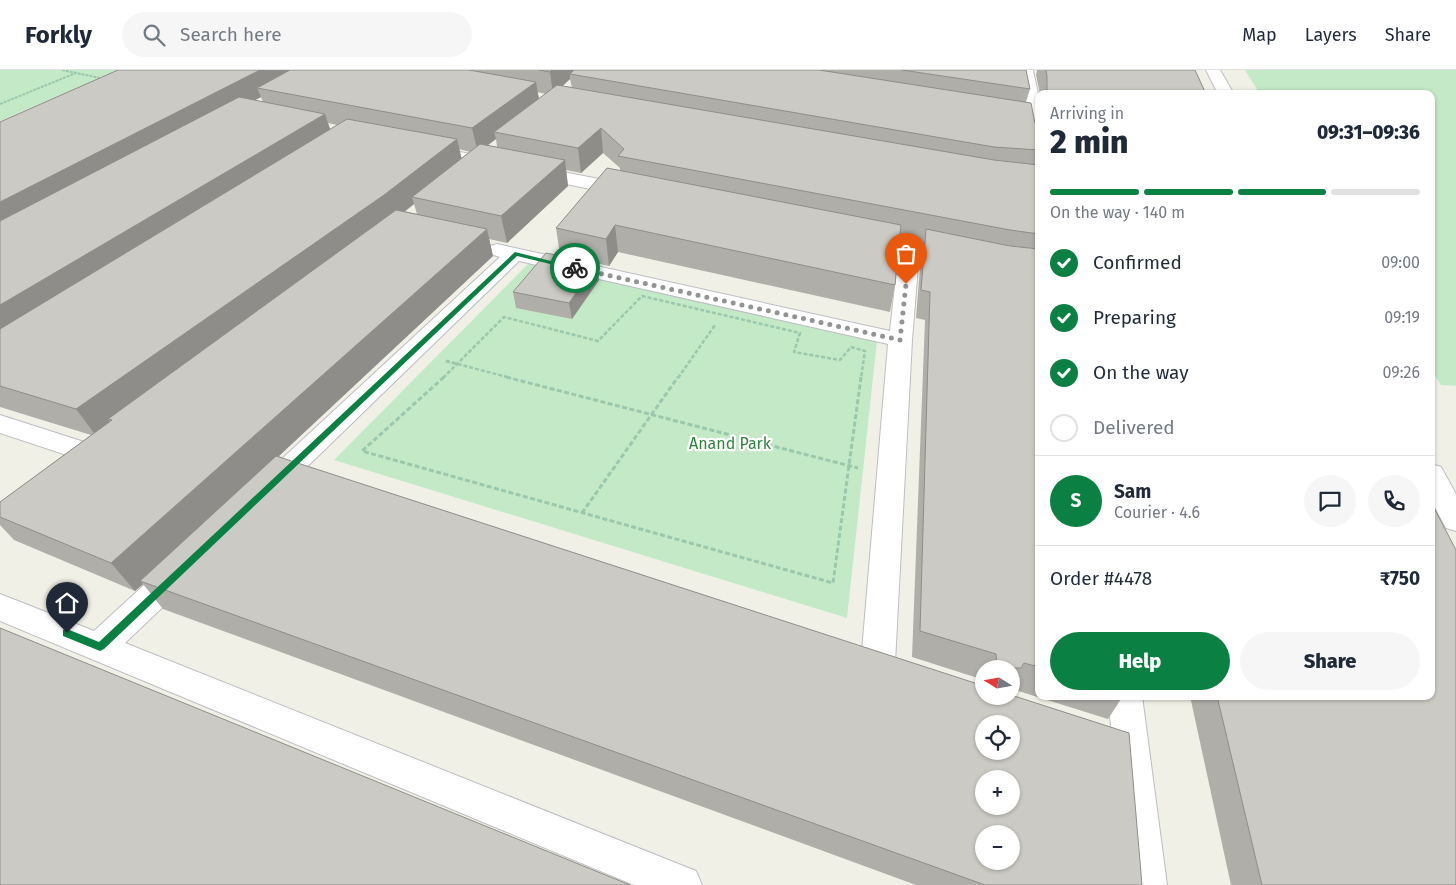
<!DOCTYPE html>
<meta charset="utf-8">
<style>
:root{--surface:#fff;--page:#f6f6f7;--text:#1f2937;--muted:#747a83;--line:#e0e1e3;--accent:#0b8043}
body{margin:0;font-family:"Fira Sans",sans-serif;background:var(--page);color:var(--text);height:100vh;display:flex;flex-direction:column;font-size:19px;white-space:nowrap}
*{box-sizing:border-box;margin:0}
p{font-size:16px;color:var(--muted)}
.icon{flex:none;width:28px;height:28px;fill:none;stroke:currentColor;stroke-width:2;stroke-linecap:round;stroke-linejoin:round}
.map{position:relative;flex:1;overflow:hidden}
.sheet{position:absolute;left:1035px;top:20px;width:400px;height:610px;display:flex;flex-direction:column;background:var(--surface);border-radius:10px;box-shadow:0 1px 4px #0004}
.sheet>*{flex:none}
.needle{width:32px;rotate:281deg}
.controls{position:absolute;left:975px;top:590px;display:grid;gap:10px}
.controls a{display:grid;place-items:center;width:45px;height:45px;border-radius:50%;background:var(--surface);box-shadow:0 1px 4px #0004;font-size:25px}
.pin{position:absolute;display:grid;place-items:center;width:42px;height:42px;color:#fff;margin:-51px -21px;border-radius:50% 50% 50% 0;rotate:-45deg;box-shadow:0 0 5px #0007}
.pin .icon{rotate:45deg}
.courier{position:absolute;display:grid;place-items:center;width:50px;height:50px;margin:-25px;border:4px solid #0b8043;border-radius:50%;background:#fff;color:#222;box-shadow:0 1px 6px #0007}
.headline em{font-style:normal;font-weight:800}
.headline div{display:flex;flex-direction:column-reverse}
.headline{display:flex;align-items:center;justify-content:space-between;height:85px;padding:0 15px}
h1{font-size:32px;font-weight:800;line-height:38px}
.bar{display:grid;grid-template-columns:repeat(4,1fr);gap:8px 5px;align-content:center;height:60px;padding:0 15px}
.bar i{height:6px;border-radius:4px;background:var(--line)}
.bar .on{background:var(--accent)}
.bar p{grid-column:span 4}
.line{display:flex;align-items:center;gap:12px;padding:0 15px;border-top:1px solid var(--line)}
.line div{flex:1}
.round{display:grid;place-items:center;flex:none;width:52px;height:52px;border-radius:26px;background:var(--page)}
ol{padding:0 15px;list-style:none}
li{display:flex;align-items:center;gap:15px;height:55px}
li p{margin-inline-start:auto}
li .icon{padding:5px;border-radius:50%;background:var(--accent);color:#fff;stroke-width:4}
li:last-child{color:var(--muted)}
li i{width:28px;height:28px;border:2px solid var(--line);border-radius:50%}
.button{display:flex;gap:10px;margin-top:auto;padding:10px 15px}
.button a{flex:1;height:58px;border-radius:30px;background:var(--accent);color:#fff;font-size:20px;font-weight:800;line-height:58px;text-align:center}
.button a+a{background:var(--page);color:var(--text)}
header{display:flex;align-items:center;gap:30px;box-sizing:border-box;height:70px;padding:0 25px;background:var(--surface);border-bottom:1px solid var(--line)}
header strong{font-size:24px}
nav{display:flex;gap:28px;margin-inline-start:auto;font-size:18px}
.search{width:350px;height:45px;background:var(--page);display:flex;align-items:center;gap:12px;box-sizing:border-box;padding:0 18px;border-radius:28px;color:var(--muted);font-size:19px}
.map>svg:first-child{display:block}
.green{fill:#c3e9c7}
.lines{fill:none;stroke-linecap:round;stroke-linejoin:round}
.street-casing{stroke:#bcbec3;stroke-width:2}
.secondary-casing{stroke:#bdbfc5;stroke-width:2}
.path-far2{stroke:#9bc8ad;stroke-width:2;stroke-dasharray:3 1;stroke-linecap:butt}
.path-far1{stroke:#9bc8ad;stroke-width:2.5;stroke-dasharray:4 2;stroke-linecap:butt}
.path{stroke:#9bc8ad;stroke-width:3;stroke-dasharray:5 2.5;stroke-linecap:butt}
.street{fill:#fff;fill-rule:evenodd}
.secondary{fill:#fff;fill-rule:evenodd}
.wall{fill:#afaea9;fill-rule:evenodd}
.shaded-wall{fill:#8f8d89}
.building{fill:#cccac4;stroke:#8f8d89;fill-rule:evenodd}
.route{fill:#0b8043}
.done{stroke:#929494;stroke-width:5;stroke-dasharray:0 9}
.labels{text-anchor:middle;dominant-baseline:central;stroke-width:4.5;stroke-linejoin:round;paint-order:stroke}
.park-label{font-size:16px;fill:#30843e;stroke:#fff}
</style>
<header>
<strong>Forkly</strong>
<div class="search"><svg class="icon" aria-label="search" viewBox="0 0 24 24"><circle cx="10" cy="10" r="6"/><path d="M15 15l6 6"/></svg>Search here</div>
<nav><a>Map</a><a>Layers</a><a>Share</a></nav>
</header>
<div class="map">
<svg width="1456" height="815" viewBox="0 0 1456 815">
<rect width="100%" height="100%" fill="#f1f0e7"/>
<g class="green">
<polygon points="0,0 118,0 0,51"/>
<polygon points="1245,0 1456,0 1456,316 1441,315 1431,300 1431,24 1260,24"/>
<polygon points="529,193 877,271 847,548 334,390"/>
</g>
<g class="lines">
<defs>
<g id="street">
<polygon points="1019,0 1033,0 1039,29 1039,81 1033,80 1030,76"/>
<polygon points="424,75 630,115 637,117 639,121 637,125 630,127 418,84 415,80 418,76"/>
<polygon points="863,161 958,180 965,182 968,186 965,190 958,192 919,184 912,270 895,593 890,603 878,608 866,603 861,593 888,274 519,191 279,424 269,427 259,424 255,417 259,410 500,187 490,184 487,180 490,176 497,174 890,261 899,180 856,171 853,167 856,163"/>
<polygon points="0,345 106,379 110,386 106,393 97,395 0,363"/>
<polygon points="180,489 191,492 195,501 191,510 125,573 696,801 702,815 634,815 0,551 0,524 94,561 169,492"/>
<polygon points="1108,626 1142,626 1167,815 1127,815"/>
</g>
<g id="secondary">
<polygon points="1206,0 1220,0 1234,24 1218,24"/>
<polygon points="1431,394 1441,397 1456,424 1456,461 1446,458 1431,430"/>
</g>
</defs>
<use href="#street" class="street-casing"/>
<use href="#secondary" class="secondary-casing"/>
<g class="path-far2">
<polyline points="62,0 100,8"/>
<polyline points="0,34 76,3"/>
</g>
<g class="path-far1">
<polyline points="446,291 511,308"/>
<polyline points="446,291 458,294"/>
<polyline points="443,308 504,247 598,271 642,226 800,263 794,282 840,290 851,277 865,281 861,308"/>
<polyline points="678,308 715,255"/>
</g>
<g class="path">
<polyline points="444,307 362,381 833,513 861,307"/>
<polyline points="506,307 858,398"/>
<polyline points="582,443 678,307"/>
</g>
<use href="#street" class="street"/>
<use href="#secondary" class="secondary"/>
</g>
<g class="wall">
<path d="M 118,0 L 1026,0 L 1030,19 L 1026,32 L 1035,53 L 1039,57 L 1039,626 L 1123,626 L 1108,649 L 1012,619 L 1011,620 L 1011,599 L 984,599 L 984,610 L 912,587 L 925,250 L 916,248 L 921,186 L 923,171 L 900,167 L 895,215 L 890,242 L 618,182 L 609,196 L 560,185 L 556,158 L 620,101 L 620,98 L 603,83 L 581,103 L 566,100 L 568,116 L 507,173 L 489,169 L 493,186 L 279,386 L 1142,815 L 916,815 L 163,539 L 143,514 L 135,521 L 14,470 L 0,455 L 0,432 L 91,365 L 0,337 L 0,52 ZM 570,9 L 572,18 L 562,16 ZM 537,22 L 546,24 L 539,29 ZM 261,27 L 263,32 L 255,30 ZM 328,53 L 337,55 L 330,59 ZM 496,69 L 497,77 L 487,75 ZM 459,79 L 470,82 L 461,88 ZM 414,134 L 417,144 L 404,141 Z"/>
<polygon points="1037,0 1195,0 1206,24 1040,24 1036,5"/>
<polygon points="599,210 572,249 516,238 513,222"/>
<polygon points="1190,626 1431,626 1456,815 1231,815"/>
</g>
<g class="shaded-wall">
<polygon points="260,0 312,0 257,18 261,27 0,168 0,132"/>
<polygon points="552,0 579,0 570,4 570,9 553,25 550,2"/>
<polygon points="536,12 540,35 494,62 496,69 478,83 472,58"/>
<polygon points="325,44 333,68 0,276 0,235"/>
<polygon points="601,58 603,83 581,103 578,78"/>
<polygon points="457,69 463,94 412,127 414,134 392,152 112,350 108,349 113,356 97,367 76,339"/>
<polygon points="565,90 568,116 507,173 501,146"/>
<polygon points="615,155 618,182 609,196 606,169"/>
<polygon points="487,159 493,186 144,512 140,511 143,514 135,521 111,493"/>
<polygon points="597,194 599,210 572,249 569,233"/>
</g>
<g class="building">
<polygon points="118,0 260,0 0,132 0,52"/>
<polygon points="290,0 469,0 536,12 472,58 257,18"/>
<polygon points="539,0 552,0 550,2"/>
<polygon points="574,0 819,0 1031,33 1035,53 1039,57 1039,80 994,77 570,4"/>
<polygon points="902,0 1026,0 1030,19"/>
<polygon points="1046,0 1195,0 1206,24 1047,24 1047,6"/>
<polygon points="557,15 994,90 1039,95 1039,164 1010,160 618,86 624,79 601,58 578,78 494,62"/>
<polygon points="239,27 325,44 0,235 0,151"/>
<polygon points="347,49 457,69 384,125 76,339 0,316 0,259"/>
<polygon points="480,74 565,90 501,146 412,127"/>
<polygon points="607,98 901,155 895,215 615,155 606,169 556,158"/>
<polygon points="396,140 487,159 111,493 0,447 0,432 112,350 108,349"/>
<polygon points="926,159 1010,176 1039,179 1039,597 1024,593 1021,598 997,598 996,584 920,561 930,222 921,220"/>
<polygon points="546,183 597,194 569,233 513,222"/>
<path d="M 276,386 L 984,616 L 984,626 L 1011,626 L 1011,625 L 1129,663 L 1142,815 L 985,815 L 140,511 ZM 984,654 L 1011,654 L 1011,681 L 984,681 ZM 984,709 L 1011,709 L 1011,736 L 984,736 ZM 984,764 L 1011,764 L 1011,791 L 984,791 Z"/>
<polygon points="1431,432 1456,480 1456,815 1262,815 1217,626 1431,626"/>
<polygon points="0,558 630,815 0,815"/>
</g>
<polygon class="route" points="515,182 579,198 575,200 517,186 104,579 100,581 63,566 63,560 67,559 99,572"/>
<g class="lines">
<polyline class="done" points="575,198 900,270 906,214"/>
</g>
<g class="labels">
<g class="park-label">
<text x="730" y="373">Anand Park</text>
</g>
</g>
</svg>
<div class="controls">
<a><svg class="needle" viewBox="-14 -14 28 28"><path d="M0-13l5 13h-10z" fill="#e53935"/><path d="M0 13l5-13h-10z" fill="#747a83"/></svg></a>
<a><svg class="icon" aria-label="locate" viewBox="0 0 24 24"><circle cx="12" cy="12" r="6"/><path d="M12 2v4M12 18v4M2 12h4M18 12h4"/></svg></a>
<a>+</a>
<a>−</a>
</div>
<div class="pin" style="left:906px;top:214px;background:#ea580c"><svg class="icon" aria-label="bag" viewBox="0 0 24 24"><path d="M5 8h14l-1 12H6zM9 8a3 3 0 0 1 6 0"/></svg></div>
<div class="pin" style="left:67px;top:563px;background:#1f2937"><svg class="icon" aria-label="home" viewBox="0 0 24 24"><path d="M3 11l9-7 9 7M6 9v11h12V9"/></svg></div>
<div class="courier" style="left:575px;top:198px"><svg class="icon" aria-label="bike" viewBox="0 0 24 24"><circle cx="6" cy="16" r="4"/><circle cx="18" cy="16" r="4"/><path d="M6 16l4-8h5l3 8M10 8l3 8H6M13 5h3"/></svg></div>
<section class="sheet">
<div class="headline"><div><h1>2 min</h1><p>Arriving in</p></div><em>09:31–09:36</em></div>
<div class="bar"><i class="on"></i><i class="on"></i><i class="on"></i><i></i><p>On the way · 140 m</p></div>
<ol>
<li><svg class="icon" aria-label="check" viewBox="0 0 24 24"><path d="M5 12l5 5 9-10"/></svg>Confirmed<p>09:00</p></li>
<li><svg class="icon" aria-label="check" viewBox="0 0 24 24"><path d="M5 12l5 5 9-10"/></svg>Preparing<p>09:19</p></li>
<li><svg class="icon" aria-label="check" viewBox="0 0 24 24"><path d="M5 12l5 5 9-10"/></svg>On the way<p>09:26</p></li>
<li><i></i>Delivered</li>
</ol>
<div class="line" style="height:90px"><b class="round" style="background:var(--accent);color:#fff">S</b><div><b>Sam</b><p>Courier · 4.6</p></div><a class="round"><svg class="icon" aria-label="chat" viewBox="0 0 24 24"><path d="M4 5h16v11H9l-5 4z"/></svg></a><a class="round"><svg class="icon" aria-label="phone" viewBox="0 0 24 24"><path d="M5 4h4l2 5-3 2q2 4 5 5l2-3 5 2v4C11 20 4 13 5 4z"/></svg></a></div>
<div class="line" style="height:65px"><div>Order #4478</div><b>₹750</b></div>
<div class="button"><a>Help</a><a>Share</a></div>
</section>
</div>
